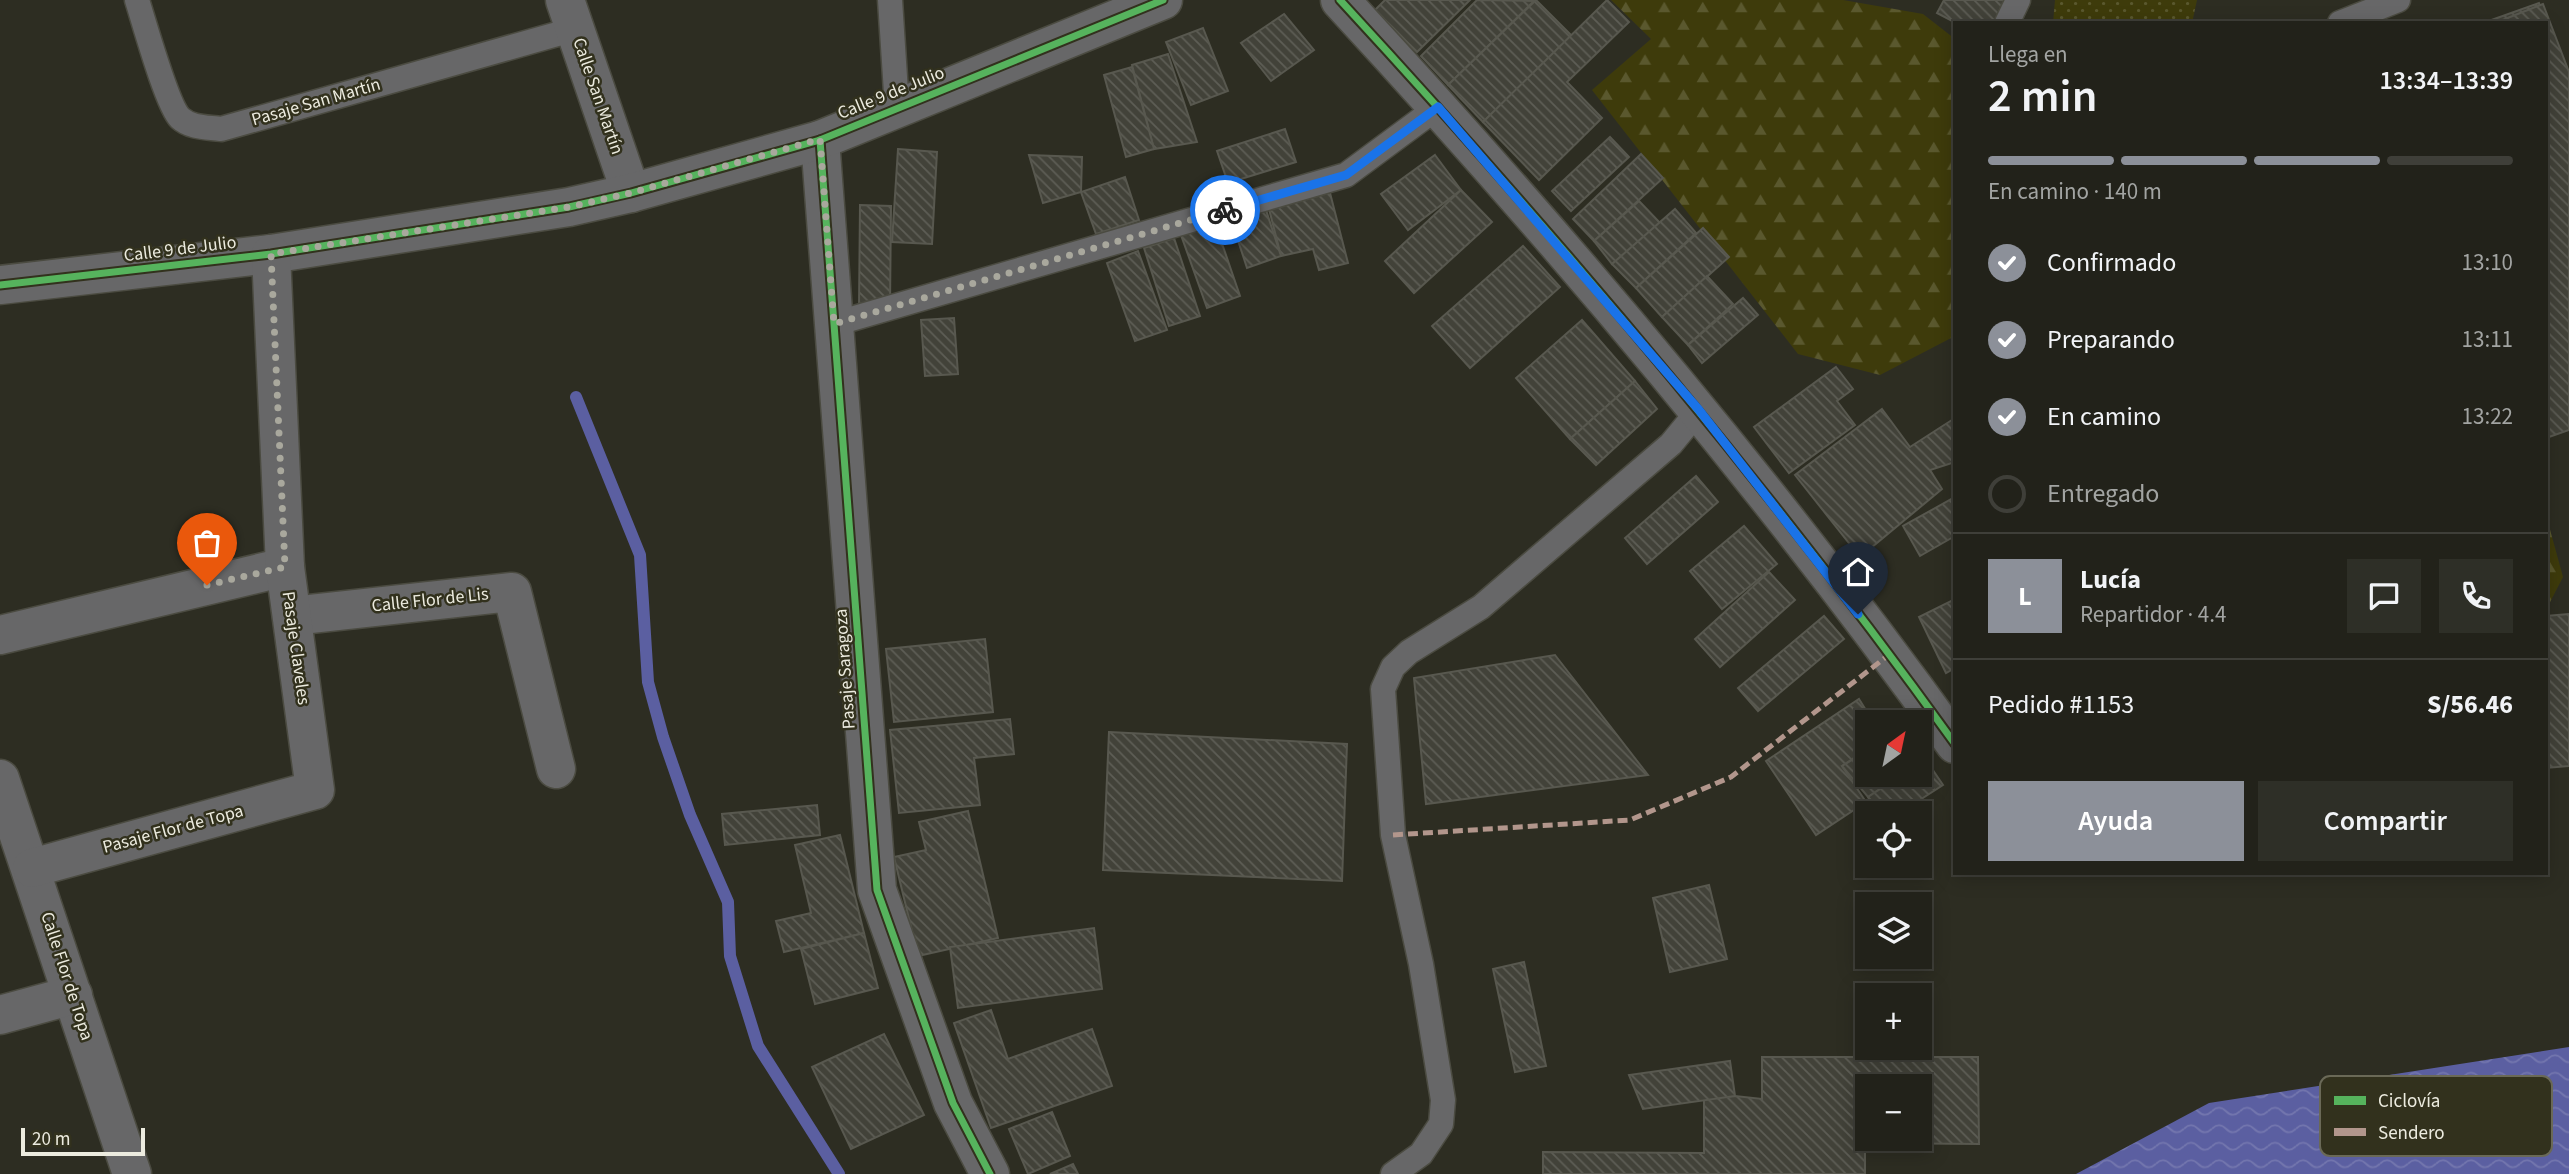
<!DOCTYPE html>
<html lang="es">
<meta charset="utf-8">
<style>
:root{--surface:#22221a;--page:#2e2f27;--text:#f1f3f6;--muted:#a2a4a2;--line:#3f3f39;--accent:#8c9099}
body{margin:0;font-family:"Source Sans 3",sans-serif;background:var(--page);color:var(--text);height:100vh;display:flex;flex-direction:column;font-size:26px;white-space:nowrap}
*{box-sizing:border-box;margin:0}
p{font-size:23px;color:var(--muted)}
.icon{flex:none;width:38px;height:38px;fill:none;stroke:currentColor;stroke-width:2;stroke-linecap:round;stroke-linejoin:round}
.map{position:relative;flex:1;overflow:hidden}
.sheet{position:absolute;left:1953px;top:21px;width:595px;height:854px;display:flex;flex-direction:column;background:var(--surface);border-radius:0px;box-shadow:0 4px 18px #0003,0 0 0 2px var(--line)}
.sheet>*{flex:none}
.needle{width:46px;rotate:33deg}
.buttons{position:absolute;left:1855px;top:710px;display:grid;gap:14px}
.buttons a{display:grid;place-items:center;width:77px;height:77px;border-radius:0px;background:var(--surface);box-shadow:0 4px 18px #0003,0 0 0 2px var(--line);font-size:35px}
.scale{position:absolute;left:21px;bottom:18px;width:124px;box-sizing:border-box;padding-left:7px;border:4px solid #ecebdf;border-top:0;font-size:19px;line-height:24px;white-space:nowrap;color:#ecebdf;-webkit-text-stroke:5px #32311d;paint-order:stroke}
.pin{position:absolute;display:grid;place-items:center;width:60px;height:60px;color:#fff;margin:-72px -30px;border-radius:50% 50% 50% 0;rotate:-45deg;box-shadow:0 0 7px #0007}
.pin .icon{rotate:45deg}
.courier{position:absolute;display:grid;place-items:center;width:70px;height:70px;margin:-35px;border:5px solid #1a73e8;border-radius:50%;background:#fff;color:#222;box-shadow:0 2px 9px #0007}
.summary em{font-style:normal;font-weight:600}
.summary div{display:flex;flex-direction:column-reverse}
.summary{display:flex;align-items:center;justify-content:space-between;height:119px;padding:0 35px}
h1{font-size:46px;font-weight:600;line-height:52px}
.bar{display:grid;grid-template-columns:repeat(4,1fr);gap:10px 7px;align-content:center;height:84px;padding:0 35px}
.bar i{height:9px;border-radius:5px;background:var(--line)}
.bar .selected{background:var(--accent)}
.bar p{grid-column:span 4}
.line{display:flex;align-items:center;gap:18px;padding:0 35px;border-top:2px solid var(--line)}
.line div{flex:1}
.round{display:grid;place-items:center;flex:none;width:74px;height:74px;border-radius:0px;background:var(--page)}
ol{padding:0 35px;list-style:none}
li{display:flex;align-items:center;gap:21px;height:77px}
li p{margin-inline-start:auto}
li .icon{padding:7px;border-radius:50%;background:var(--accent);color:#fff;stroke-width:4}
li:last-child{color:var(--muted)}
li i{width:38px;height:38px;border:4px solid var(--line);border-radius:50%}
.action{display:flex;gap:14px;margin-top:auto;padding:14px 35px}
.action a{flex:1;height:80px;border-radius:0px;background:var(--accent);color:#fff;font-size:28px;font-weight:600;line-height:80px;text-align:center}
.action a+a{background:var(--page);color:var(--text)}
.map>svg:first-child{display:block}
.grass{fill:url(#grass-dots)}
.forest{fill:url(#forest-firs)}
.water{fill:url(#water-waves)}
.lines{fill:none;stroke-linecap:round;stroke-linejoin:round}
.stream{stroke:#5b5fa1;stroke-width:12}
.building{fill:url(#building-back-hatch);stroke:#58584f;stroke-width:2;fill-rule:evenodd}
.service-casing{stroke:#4b4b41;stroke-width:27}
.minor-casing{stroke:#4b4b41;stroke-width:41}
.service{stroke:#676768;stroke-width:24}
.minor{stroke:#676768;stroke-width:38}
.quiet{stroke:#b2968c;stroke-width:5;stroke-dasharray:10 5;stroke-linecap:butt}
.cycleway-casing{stroke:#32311d;stroke-width:11}
.cycleway{stroke:#56b35d;stroke-width:7}
.done{stroke:#a9a89d;stroke-width:7;stroke-dasharray:0 12.6}
.route{stroke:#1a73e8;stroke-width:9}
.labels{text-anchor:middle;dominant-baseline:central;stroke-width:5;stroke-linejoin:round;paint-order:stroke}
.street-label{font-size:18px;fill:#ecebdf;stroke:#32311d}
.key{fill:#32311d;stroke:#6a6957;stroke-width:2}
.key-label{font-size:19px;fill:#ecebdf}
</style>
<div class="map">
<svg width="2569" height="1174" viewBox="0 0 2569 1174">
<defs>
<pattern id="grass-dots" width="8" height="8" patternUnits="userSpaceOnUse" patternTransform="scale(1.75)"><rect width="8" height="8" fill="#3e3b0b"/><path d="M2 2h.1M6 6h.1" fill="none" stroke="#5a582e" stroke-width="1.8" stroke-linecap="round"/></pattern>
<pattern id="forest-firs" width="22" height="20" patternUnits="userSpaceOnUse" patternTransform="scale(1.75)"><rect width="22" height="20" fill="#3e3b0b"/><path d="M5 1l3.5 6h-7zM16 11l3.5 6h-7z" fill="#5a582e"/></pattern>
<pattern id="water-waves" width="16" height="10" patternUnits="userSpaceOnUse" patternTransform="scale(1.75)"><rect width="16" height="10" fill="#5b5fa1"/><path d="M0 5q4-4 8 0t8 0" fill="none" stroke="#7376ae"/></pattern>
<pattern id="building-back-hatch" width="6" height="6" patternUnits="userSpaceOnUse" patternTransform="scale(1.75)"><rect width="6" height="6" fill="#424239"/><path d="M-1 5l2 2M0 0l6 6M5-1l2 2" fill="none" stroke="#5d5d55"/></pattern>
</defs>
<rect width="100%" height="100%" fill="#2d2d22"/>
<polygon class="grass" points="2055,0 2197,0 2192,23 2053,23"/>
<g class="forest">
<polygon points="1611,0 1843,0 1923,14 1955,39 1955,336 1880,375 1798,354 1592,90 1651,39"/>
<polygon points="2546,515 2563,577 2546,610"/>
</g>
<polygon class="water" points="2569,1047 2569,1174 2076,1174 2209,1103"/>
<g class="lines">
<polyline class="stream" points="576,397 640,555 648,682 663,737 690,815 728,902 730,956 758,1046 839,1174"/>
</g>
<g class="building">
<polygon points="1385,0 1470,0 1417,52 1375,10"/>
<polygon points="1477,0 1534,1 1448,85 1421,56"/>
<polygon points="1536,0 1573,37 1483,122 1448,85"/>
<polygon points="1607,0 1629,22 1567,82 1602,118 1539,180 1483,122"/>
<polygon points="1944,0 2011,0 2000,23 1956,23 1937,13"/>
<polygon points="2539,3 2569,85 2569,425 2546,434 2546,23 2483,23"/>
<polygon points="2543,4 2569,72 2569,430 2546,438 2546,23 2495,23"/>
<polygon points="1284,14 1314,50 1271,81 1241,43"/>
<polygon points="1203,28 1228,91 1191,105 1166,42"/>
<polygon points="1168,54 1197,142 1154,149 1132,65"/>
<polygon points="1132,67 1154,149 1126,157 1104,75"/>
<polygon points="1285,129 1296,162 1228,183 1217,151"/>
<polygon points="1610,137 1629,157 1571,211 1552,191"/>
<polygon points="898,149 937,152 932,244 892,242"/>
<polygon points="1641,154 1663,178 1594,241 1573,219"/>
<polygon points="1029,155 1082,157 1081,192 1043,203"/>
<polygon points="1435,155 1461,190 1408,230 1381,194"/>
<polygon points="1125,177 1139,220 1096,234 1081,192"/>
<polygon points="1329,189 1348,263 1319,270 1313,249 1281,256 1268,205"/>
<polygon points="1461,190 1492,222 1414,293 1385,261"/>
<polygon points="1639,201 1661,224 1612,264 1594,241"/>
<polygon points="860,205 891,206 890,307 859,307"/>
<polygon points="1675,209 1696,233 1636,288 1612,264"/>
<polygon points="1266,210 1281,256 1247,268 1232,222"/>
<polygon points="1215,223 1240,296 1207,308 1181,235"/>
<polygon points="1703,228 1729,257 1662,317 1636,288"/>
<polygon points="1174,238 1200,316 1169,326 1144,248"/>
<polygon points="1523,246 1560,287 1470,368 1432,326"/>
<polygon points="1138,251 1167,330 1135,341 1107,263"/>
<polygon points="1707,276 1733,304 1688,345 1662,317"/>
<polygon points="1743,298 1758,315 1702,363 1688,345"/>
<polygon points="954,318 958,374 925,376 921,320"/>
<polygon points="1582,320 1635,381 1570,439 1516,378"/>
<polygon points="1836,367 1853,389 1837,401 1855,425 1789,473 1754,427"/>
<polygon points="1635,381 1657,409 1596,465 1570,439"/>
<polygon points="1882,409 1910,447 1955,418 1955,462 1930,470 1942,489 1860,557 1795,475"/>
<polygon points="1696,476 1718,502 1647,564 1625,538"/>
<polygon points="1955,497 1955,536 1920,556 1903,526"/>
<polygon points="1744,526 1777,564 1722,609 1690,571"/>
<polygon points="1769,572 1795,600 1720,667 1695,639"/>
<polygon points="1955,599 1955,668 1946,673 1919,617"/>
<polygon points="2569,614 2569,766 2546,768 2546,616"/>
<polygon points="1824,616 1844,639 1758,711 1738,688"/>
<polygon points="985,639 993,712 894,722 886,649"/>
<polygon points="1555,655 1648,775 1426,804 1414,678"/>
<polygon points="1859,699 1874,723 1867,723 1867,749 1842,766 1866,802 1816,835 1766,761"/>
<polygon points="1010,719 1014,754 974,758 980,805 899,813 890,730"/>
<polygon points="1109,732 1347,744 1342,881 1103,870"/>
<polygon points="1920,736 1932,754 1920,762"/>
<polygon points="1867,751 1867,775 1900,775 1868,797 1842,766"/>
<polygon points="1926,760 1943,785 1898,814 1878,814 1868,797 1902,775 1920,775 1920,764"/>
<polygon points="817,805 820,835 725,845 722,814"/>
<polygon points="968,811 998,938 918,956 894,857 926,850 919,822"/>
<polygon points="840,835 864,933 784,952 776,921 811,913 795,845"/>
<polygon points="1709,885 1727,959 1670,972 1653,898"/>
<polygon points="1094,928 1102,989 958,1008 950,947"/>
<polygon points="864,933 878,988 815,1004 801,949"/>
<polygon points="1524,962 1546,1066 1515,1072 1493,969"/>
<polygon points="991,1010 1008,1059 1092,1029 1112,1086 991,1128 954,1023"/>
<polygon points="884,1034 924,1115 851,1149 812,1067"/>
<path d="M 1762,1057 L 1978,1057 L 1979,1144 L 1865,1143 L 1865,1174 L 1543,1174 L 1543,1152 L 1704,1153 L 1704,1099 L 1735,1096 L 1762,1099 ZM 1867,1087 L 1920,1087 L 1920,1139 L 1867,1139 Z"/>
<polygon points="1730,1061 1735,1096 1643,1109 1629,1075"/>
<polygon points="1052,1112 1070,1156 1028,1174 1009,1129"/>
<polygon points="1073,1164 1078,1174 1050,1174"/>
</g>
<g class="lines">
<defs>
<g id="service">
<path d="M 137,0 C 144,22 167,105 180,118 C 191,128 207,127 221,129 L 575,29"/>
<polyline points="890,0 897,108"/>
<polyline points="2007,23 2018,0"/>
<polyline points="2340,23 2398,0"/>
<polyline points="834,324 1346,175 1438,107"/>
<polyline points="1393,1174 1421,1154 1441,1124 1443,1100 1421,964 1393,835 1383,689 1393,667 1409,652 1481,607 1671,444 1699,410"/>
</g>
<g id="minor">
<polyline points="565,0 631,193"/>
<path d="M 1340,0 C 1558,236 1767,483 1955,744"/>
<polyline points="820,140 877,890 953,1103 990,1174"/>
<polyline points="0,285 271,254 569,207 631,193 820,140 1163,0"/>
<polyline points="292,616 512,592 556,769"/>
<polyline points="0,635 285,567"/>
<polyline points="0,779 132,1174"/>
<polyline points="32,868 315,790 285,567 271,254"/>
<polyline points="0,1015 73,995"/>
</g>
</defs>
<use href="#service" class="service-casing"/>
<use href="#minor" class="minor-casing"/>
<use href="#service" class="service"/>
<use href="#minor" class="minor"/>
<polyline class="quiet" points="1393,835 1630,820 1731,777 1890,654"/>
<defs>
<g id="cycleway">
<path d="M 1340,0 C 1558,236 1767,483 1955,744"/>
<polyline points="820,140 877,890 953,1103 990,1174"/>
<polyline points="0,285 271,254 569,207 631,193 820,140 1163,0"/>
</g>
</defs>
<use href="#cycleway" class="cycleway-casing"/>
<use href="#cycleway" class="cycleway"/>
</g>
<g class="lines">
<polyline class="done" points="207,585 285,567 271,254 569,207 631,193 820,139 834,324 1225,210"/>
<polyline class="route" points="1225,210 1346,175 1438,107 1699,410 1858,614"/>
</g>
<g class="labels">
<g class="street-label">
<text transform="translate(891 93) rotate(-22)">Calle 9 de Julio</text>
<text transform="translate(598 96) rotate(71)">Calle San Martín</text>
<text transform="translate(316 102) rotate(-16)">Pasaje San Martín</text>
<text transform="translate(180 249) rotate(-7)">Calle 9 de Julio</text>
<text transform="translate(430 600) rotate(-6)">Calle Flor de Lis</text>
<text transform="translate(296 648) rotate(82)">Pasaje Claveles</text>
<text transform="translate(845 669) rotate(-94)">Pasaje Saragoza</text>
<text transform="translate(173 829) rotate(-15)">Pasaje Flor de Topa</text>
<text transform="translate(67 976) rotate(72)">Calle Flor de Topa</text>
</g>
</g>
<rect x="2320" y="1076" width="232" height="80" rx="10" class="key"/>
<rect x="2334" y="1096" width="32" height="9" fill="#56b35d"/>
<rect x="2334" y="1128" width="32" height="8" fill="#b2968c"/>
<g class="key-label">
<text x="2378" y="1107">Ciclovía</text>
<text x="2378" y="1139">Sendero</text>
</g>
</svg>
<div class="buttons">
<a><svg class="needle" viewBox="-14 -14 28 28"><path d="M0-13l5 13h-10z" fill="#e53935"/><path d="M0 13l5-13h-10z" fill="#a2a4a2"/></svg></a>
<a><svg class="icon" aria-label="locate" viewBox="0 0 24 24"><circle cx="12" cy="12" r="6"/><path d="M12 2v4M12 18v4M2 12h4M18 12h4"/></svg></a>
<a><svg class="icon" aria-label="layers" viewBox="0 0 24 24"><path d="M12 4l9 5-9 5-9-5zM3 14l9 5 9-5"/></svg></a>
<a>+</a>
<a>−</a>
</div>
<div class="scale">20 m</div>
<div class="pin" style="left:207px;top:585px;background:#ea580c"><svg class="icon" aria-label="bag" viewBox="0 0 24 24"><path d="M5 8h14l-1 12H6zM9 8a3 3 0 0 1 6 0"/></svg></div>
<div class="pin" style="left:1858px;top:614px;background:#1f2937"><svg class="icon" aria-label="home" viewBox="0 0 24 24"><path d="M3 11l9-7 9 7M6 9v11h12V9"/></svg></div>
<div class="courier" style="left:1225px;top:210px"><svg class="icon" aria-label="bike" viewBox="0 0 24 24"><circle cx="6" cy="16" r="4"/><circle cx="18" cy="16" r="4"/><path d="M6 16l4-8h5l3 8M10 8l3 8H6M13 5h3"/></svg></div>
<section class="sheet">
<div class="summary"><div><h1>2 min</h1><p>Llega en</p></div><em>13:34–13:39</em></div>
<div class="bar"><i class="selected"></i><i class="selected"></i><i class="selected"></i><i></i><p>En camino · 140 m</p></div>
<ol>
<li><svg class="icon" aria-label="check" viewBox="0 0 24 24"><path d="M5 12l5 5 9-10"/></svg>Confirmado<p>13:10</p></li>
<li><svg class="icon" aria-label="check" viewBox="0 0 24 24"><path d="M5 12l5 5 9-10"/></svg>Preparando<p>13:11</p></li>
<li><svg class="icon" aria-label="check" viewBox="0 0 24 24"><path d="M5 12l5 5 9-10"/></svg>En camino<p>13:22</p></li>
<li><i></i>Entregado</li>
</ol>
<div class="line" style="height:126px"><b class="round" style="background:var(--accent);color:#fff">L</b><div><b>Lucía</b><p>Repartidor · 4.4</p></div><a class="round"><svg class="icon" aria-label="chat" viewBox="0 0 24 24"><path d="M4 5h16v11H9l-5 4z"/></svg></a><a class="round"><svg class="icon" aria-label="phone" viewBox="0 0 24 24"><path d="M5 4h4l2 5-3 2q2 4 5 5l2-3 5 2v4C11 20 4 13 5 4z"/></svg></a></div>
<div class="line" style="height:91px"><div>Pedido #1153</div><b>S/56.46</b></div>
<div class="action"><a>Ayuda</a><a>Compartir</a></div>
</section>
</div>
